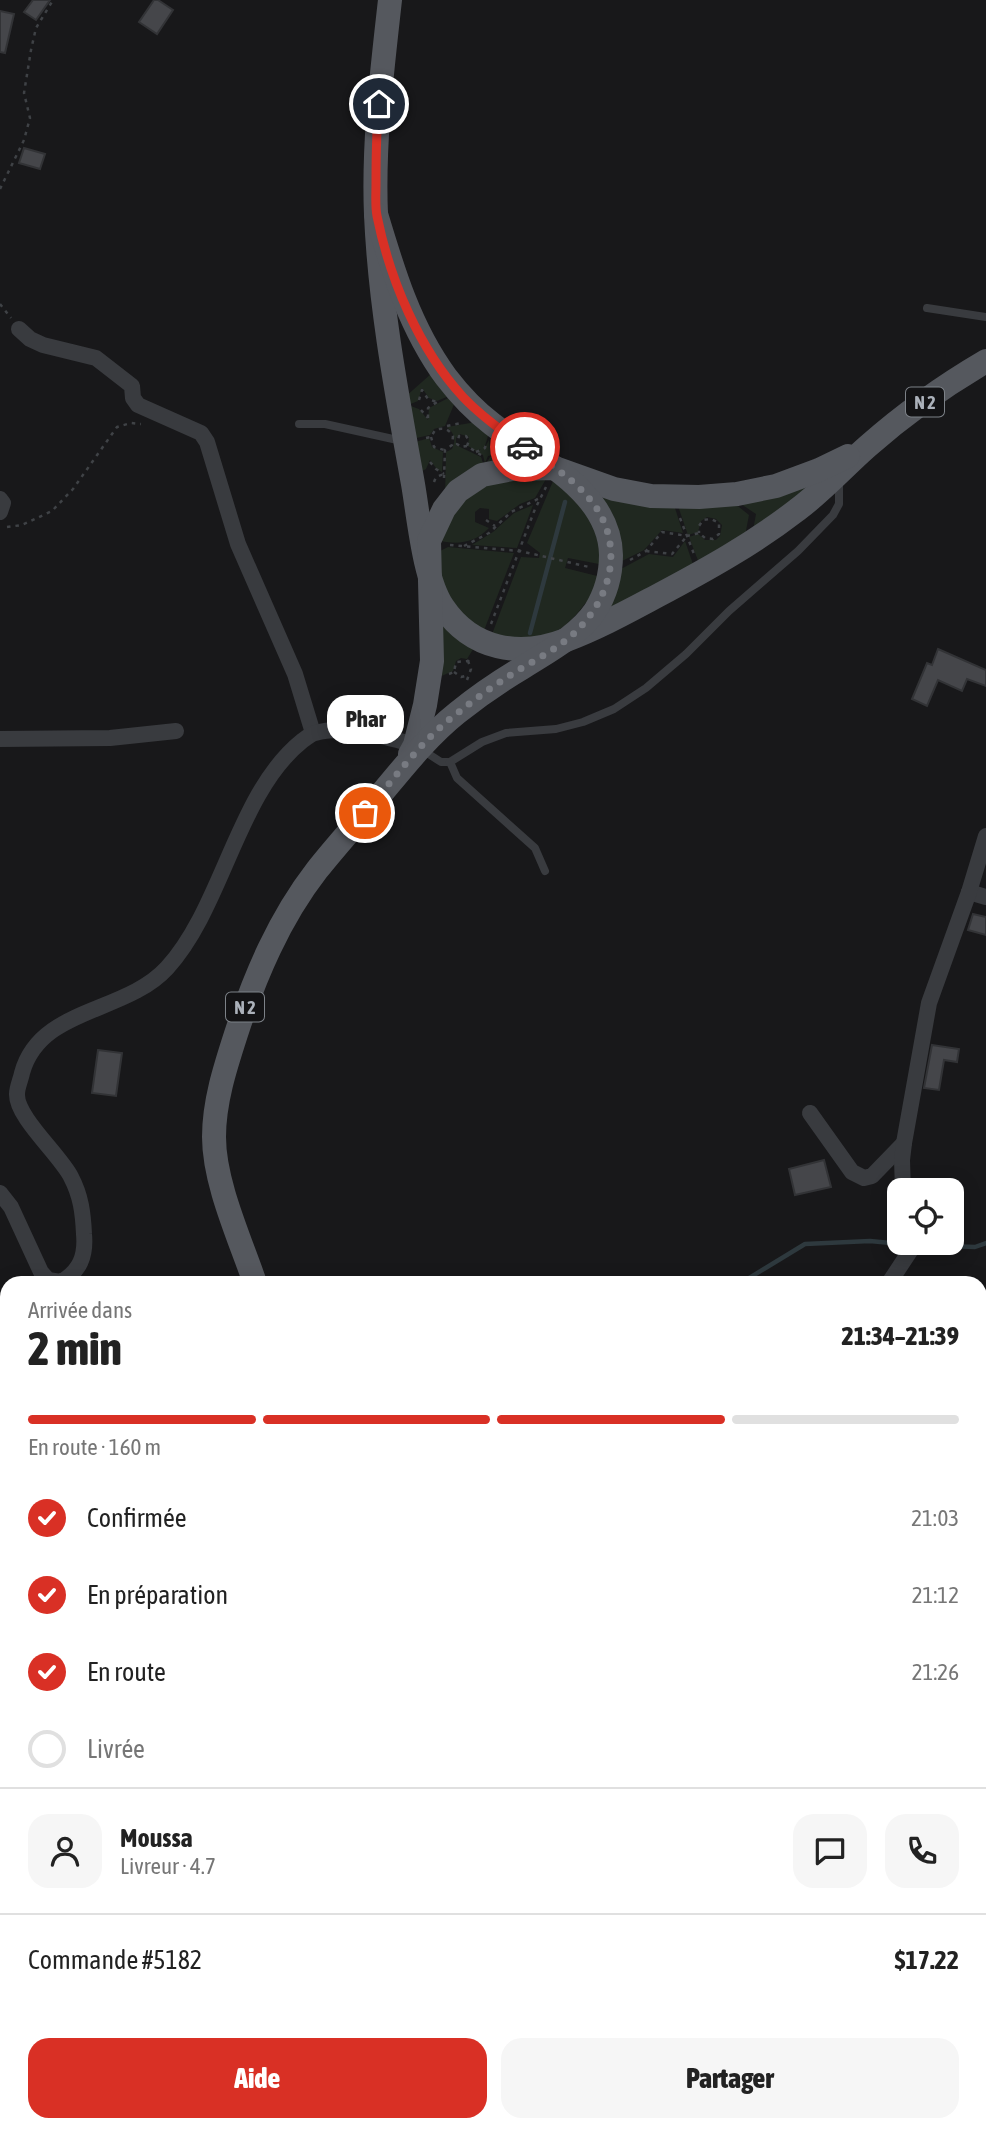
<!DOCTYPE html>
<html lang="fr">
<meta charset="utf-8">
<style>
:root{--surface:#fff;--page:#f6f6f6;--text:#222;--muted:#767676;--line:#e0e0e0;--accent:#d93025}
body{margin:0;font-family:"Asap Condensed",sans-serif;background:var(--page);color:var(--text);height:100vh;display:flex;flex-direction:column;font-size:26px;white-space:nowrap}
*{box-sizing:border-box;margin:0}
p{font-size:23px;color:var(--muted)}
.icon{flex:none;width:38px;height:38px;fill:none;stroke:currentColor;stroke-width:2;stroke-linecap:round;stroke-linejoin:round}
.map{position:relative;flex:1;overflow:hidden}
.sheet{position:absolute;left:0px;top:1276px;width:987px;height:856px;display:flex;flex-direction:column;background:var(--surface);border-radius:21px 21px 0 0;box-shadow:0 4px 18px #0003}
.sheet>*{flex:none}
.tools{position:absolute;left:887px;top:1178px;display:grid;gap:14px}
.tools a{display:grid;place-items:center;width:77px;height:77px;border-radius:14px;background:var(--surface);box-shadow:0 4px 18px #0003;font-size:35px}
.pin{position:absolute;display:grid;place-items:center;width:60px;height:60px;color:#fff;margin:-30px;border:4px solid #fff;border-radius:50%;box-shadow:0 2px 7px #0007}
.courier{position:absolute;display:grid;place-items:center;width:70px;height:70px;margin:-35px;border:5px solid #d93025;border-radius:50%;background:#fff;color:#222;box-shadow:0 2px 9px #0007}
.bubble{position:absolute;height:49px;border-radius:21px;background:var(--surface);box-shadow:0 4px 18px #0003;font-size:23px;font-weight:800;line-height:49px;text-align:center}
.head em{font-style:normal;font-weight:800}
.head div{display:flex;flex-direction:column-reverse}
.head{display:flex;align-items:center;justify-content:space-between;height:119px;padding:0 28px}
h1{font-size:46px;font-weight:800;line-height:52px}
.bar{display:grid;grid-template-columns:repeat(4,1fr);gap:10px 7px;align-content:center;height:84px;padding:0 28px}
.bar i{height:9px;border-radius:5px;background:var(--line)}
.bar .on{background:var(--accent)}
.bar p{grid-column:span 4}
.line{display:flex;align-items:center;gap:18px;padding:0 28px;border-top:2px solid var(--line)}
.line div{flex:1}
.round{display:grid;place-items:center;flex:none;width:74px;height:74px;border-radius:21px;background:var(--page)}
ol{padding:0 28px;list-style:none}
li{display:flex;align-items:center;gap:21px;height:77px}
li p{margin-inline-start:auto}
li .icon{padding:7px;border-radius:50%;background:var(--accent);color:#fff;stroke-width:4}
li:last-child{color:var(--muted)}
li i{width:38px;height:38px;border:4px solid var(--line);border-radius:50%}
.action{display:flex;gap:14px;margin-top:auto;padding:14px 28px}
.action a{flex:1;height:80px;border-radius:21px;background:var(--accent);color:#fff;font-size:28px;font-weight:800;line-height:80px;text-align:center}
.action a+a{background:var(--page);color:var(--text)}
.map>svg:first-child{display:block}
.green{fill:#202820}
.lines{fill:none;stroke-linecap:round;stroke-linejoin:round}
.stream{stroke:#2e393e;stroke-width:4.5}
.river{stroke:#2e393e;stroke-width:28}
.building{fill:#45464a;stroke:#323336;stroke-width:2}
.path{stroke:#3f4246;stroke-width:2.5;stroke-dasharray:3.5 5;stroke-linecap:butt}
.service{stroke:#393b3f;stroke-width:8}
.minor{stroke:#393b3f;stroke-width:16}
.primary{stroke:#55585e;stroke-width:24}
.done{stroke:#787b82;stroke-width:7;stroke-dasharray:0 12.6}
.route{stroke:#d93025;stroke-width:9}
.labels{text-anchor:middle;dominant-baseline:central;stroke-width:5;stroke-linejoin:round;paint-order:stroke}
.shield{fill:#131315;stroke:#7d8288;stroke-width:2}
.shield-label{font-size:18px;font-weight:bold;fill:#abb1ba}
</style>
<div class="map">
<svg width="986" height="2131" viewBox="0 0 986 2131">
<rect width="100%" height="100%" fill="#18181a"/>
<g class="green">
<polygon points="431,374 449,396 437,401 429,398 422,388 418,401 408,405 419,409 428,420 429,408 450,397 455,402 445,426 434,429 430,435 412,439 405,397"/>
<path d="M 476,422 L 489,433 L 484,449 L 489,440 L 490,449 L 493,450 L 491,449 L 490,435 L 524,460 L 485,466 L 490,457 L 500,454 L 488,456 L 485,463 L 483,455 L 477,452 L 481,449 L 476,451 L 468,446 L 469,437 L 460,434 L 456,438 L 456,445 L 481,457 L 484,466 L 445,496 L 446,452 L 452,449 C 456,440 455,434 447,427 Z"/>
<polygon points="429,438 432,447 443,452 442,472 436,468 430,460 426,469 418,473 412,443"/>
<path d="M 546,479 L 535,498 L 520,504 L 497,521 L 489,519 L 489,509 L 480,508 L 475,512 L 475,522 L 489,528 C 476,542 459,545 441,541 L 454,506 L 489,482 Z"/>
<path d="M 553,481 L 590,512 L 604,565 L 568,558 L 565,568 L 601,577 C 599,589 592,596 584,605 C 554,644 536,640 491,637 L 521,557 L 539,558 L 540,553 L 527,543 Z"/>
<polygon points="814,483 753,530 756,514 738,502"/>
<polygon points="595,491 674,505 683,533 662,530 644,550 620,562"/>
<polygon points="734,503 749,515 745,536 699,563 689,537 698,534 705,540 716,540 720,536 722,525 716,519 707,517 701,521 698,532 688,535 678,506"/>
<polygon points="533,505 517,548 472,545 493,532 514,513"/>
<polygon points="685,541 694,567 605,612 619,570 649,554 673,557"/>
<polygon points="448,547 514,553 483,633 443,595 438,552"/>
<polygon points="436,611 475,646 467,659 461,658 456,661 453,671 437,678"/>
</g>
<g class="lines">
<g class="stream">
<polyline points="530,633 565,502"/>
<polyline points="920,1245 975,1247 986,1243"/>
<polyline points="741,1283 805,1244 870,1241 911,1245"/>
</g>
<polyline class="river" points="0,2054 7,2043"/>
</g>
<g class="building">
<polygon points="33,0 50,0 36,20 24,12"/>
<polygon points="154,0 158,0 173,10 157,34 139,22"/>
<polygon points="0,11 14,14 5,53 0,52"/>
<polygon points="24,148 45,154 40,169 19,163"/>
<polygon points="938,649 986,670 986,686 967,679 962,691 938,680 927,706 912,699 927,663 932,665"/>
<polygon points="973,914 986,917 986,935 968,930"/>
<polygon points="932,1045 959,1049 957,1062 944,1060 939,1090 924,1088"/>
<polygon points="98,1050 122,1053 116,1096 92,1093"/>
<polygon points="824,1160 831,1187 795,1195 789,1169"/>
</g>
<g class="lines">
<g class="path">
<polyline points="0,189 24,140 30,118 24,93 31,50 36,28 53,0"/>
<polyline points="0,304 11,318"/>
<polyline points="419,400 422,390 428,399 437,402"/>
<polyline points="421,410 428,418"/>
<polyline points="428,418 428,408 437,402"/>
<polyline points="447,426 461,423"/>
<polyline points="431,437 434,447 444,450"/>
<path d="M 426,438 L 431,437 L 435,430 C 443,427 449,429 453,436 L 452,445 L 445,450 L 444,478"/>
<polyline points="467,446 461,447 457,444 459,436 466,436 469,440 467,446 481,455"/>
<polyline points="476,452 485,448 486,444"/>
<polyline points="430,462 436,469 444,474"/>
<polyline points="434,482 436,477 444,474"/>
<polyline points="680,518 694,554"/>
<polyline points="486,520 495,526"/>
<polyline points="7,527 22,525 52,511 73,489 117,427 131,423 141,424"/>
<polyline points="450,545 520,551 589,567"/>
<polyline points="464,546 489,533 511,512 540,498"/>
<polyline points="646,551 672,554 687,536"/>
<polyline points="630,560 646,551 662,532 687,536 699,533 705,538 713,539 719,534 719,523 711,519 703,520 699,526 699,533"/>
<polyline points="491,624 535,509 546,487"/>
<polyline points="454,672 461,677 469,675"/>
<polyline points="449,674 454,672 456,662 468,661 470,658"/>
<polyline points="467,680 471,669 468,661"/>
</g>
<g class="service">
<polyline points="927,308 986,317"/>
<polyline points="299,424 325,424 402,441"/>
<polyline points="424,751 441,762 450,762 482,742 506,733 556,729 583,722 614,709 646,688 686,654 729,611 798,551 833,515 839,504 839,482"/>
<polyline points="450,762 457,778 535,848 545,871"/>
</g>
<g class="minor">
<polyline points="19,329 30,339 43,345 96,358 132,386 133,398 138,405 201,433 207,442 238,544 295,674 313,733"/>
<polyline points="0,499 3,503 0,512"/>
<polyline points="0,739 110,738 176,731"/>
<polyline points="969,892 986,897"/>
<polyline points="810,1113 852,1172 864,1178 872,1176 904,1143"/>
<polyline points="903,1190 902,1160 904,1143 929,1003 969,892 986,836"/>
<path d="M 0,1193 L 11,1207 L 41,1272 L 48,1280 L 61,1282 C 80,1271 86,1256 84,1234 C 83,1213 81,1196 71,1177 C 60,1155 16,1117 17,1094 C 17,1087 21,1079 22,1073 C 40,1007 125,1014 167,968 C 223,907 237,793 302,741 C 306,738 311,734 315,733 C 346,724 385,737 415,745 L 420,749"/>
<polyline points="889,1283 916,1242"/>
<polyline points="0,1323 7,1323"/>
<polyline points="858,2124 859,2131"/>
</g>
<g class="primary">
<path d="M 390,0 C 382,72 373,143 376,215 C 380,306 397,395 413,484 C 419,519 424,579 443,607 C 472,650 520,658 566,640 C 598,628 627,612 657,596 C 706,570 753,544 797,510 C 823,491 844,467 868,446 C 903,415 945,385 986,361"/>
<polyline points="410,754 415,745 425,705 432,661 429,541 444,509 458,491 482,475 512,469 555,468 614,489 651,496 699,497 737,494 776,486 819,470 848,456"/>
<path d="M 255,1283 C 240,1239 214,1183 214,1137 C 214,1102 225,1068 236,1034 C 255,976 279,919 317,870 C 336,846 357,823 377,799 C 402,769 427,737 457,713 C 478,696 500,681 522,668 C 547,652 578,636 595,611 C 605,595 611,575 611,555 C 610,491 536,458 492,424 C 475,411 459,394 446,377 C 410,328 393,271 376,214"/>
<polyline points="0,1876 7,1869"/>
</g>
</g>
<g class="lines">
<path class="done" d="M 365,813 C 394,779 422,739 459,712 C 474,700 490,688 506,678 C 525,665 547,655 565,641 C 611,605 629,544 588,497 C 571,477 546,462 525,447"/>
<path class="route" d="M 379,104 C 376,131 376,157 376,184 C 376,195 375,206 377,216 C 390,280 419,349 463,397 C 482,417 503,432 525,447"/>
</g>
<g class="labels">
<g class="shield">
<rect x="906" y="387.5" width="38" height="29" rx="5"/>
<rect x="226" y="992.5" width="38" height="29" rx="5"/>
</g>
<g class="shield-label">
<text x="925" y="402">N 2</text>
<text x="245" y="1007">N 2</text>
</g>
</g>
</svg>
<div class="tools">
<a><svg class="icon" aria-label="locate" viewBox="0 0 24 24"><circle cx="12" cy="12" r="6"/><path d="M12 2v4M12 18v4M2 12h4M18 12h4"/></svg></a>
</div>
<div class="pin" style="left:365px;top:813px;background:#ea580c"><svg class="icon" aria-label="bag" viewBox="0 0 24 24"><path d="M5 8h14l-1 12H6zM9 8a3 3 0 0 1 6 0"/></svg></div>
<div class="pin" style="left:379px;top:104px;background:#1f2937"><svg class="icon" aria-label="home" viewBox="0 0 24 24"><path d="M3 11l9-7 9 7M6 9v11h12V9"/></svg></div>
<div class="courier" style="left:525px;top:447px"><svg class="icon" aria-label="car" viewBox="0 0 24 24"><path d="M5 17H2v-5l4-1 3-4h7l3 4 3 1v5h-3M9 17h6M6 11h13"/><circle cx="7" cy="17" r="2"/><circle cx="17" cy="17" r="2"/></svg></div>
<div class="bubble" style="left:327px;top:695px;width:77px">Phar</div>
<section class="sheet">
<div class="head"><div><h1>2 min</h1><p>Arrivée dans</p></div><em>21:34–21:39</em></div>
<div class="bar"><i class="on"></i><i class="on"></i><i class="on"></i><i></i><p>En route · 160 m</p></div>
<ol>
<li><svg class="icon" aria-label="check" viewBox="0 0 24 24"><path d="M5 12l5 5 9-10"/></svg>Confirmée<p>21:03</p></li>
<li><svg class="icon" aria-label="check" viewBox="0 0 24 24"><path d="M5 12l5 5 9-10"/></svg>En préparation<p>21:12</p></li>
<li><svg class="icon" aria-label="check" viewBox="0 0 24 24"><path d="M5 12l5 5 9-10"/></svg>En route<p>21:26</p></li>
<li><i></i>Livrée</li>
</ol>
<div class="line" style="height:126px"><a class="round"><svg class="icon" aria-label="person" viewBox="0 0 24 24"><circle cx="12" cy="8" r="4"/><path d="M4 21q1-7 8-7t8 7"/></svg></a><div><b>Moussa</b><p>Livreur · 4.7</p></div><a class="round"><svg class="icon" aria-label="chat" viewBox="0 0 24 24"><path d="M4 5h16v11H9l-5 4z"/></svg></a><a class="round"><svg class="icon" aria-label="phone" viewBox="0 0 24 24"><path d="M5 4h4l2 5-3 2q2 4 5 5l2-3 5 2v4C11 20 4 13 5 4z"/></svg></a></div>
<div class="line" style="height:91px"><div>Commande #5182</div><b>$17.22</b></div>
<div class="action"><a>Aide</a><a>Partager</a></div>
</section>
</div>
